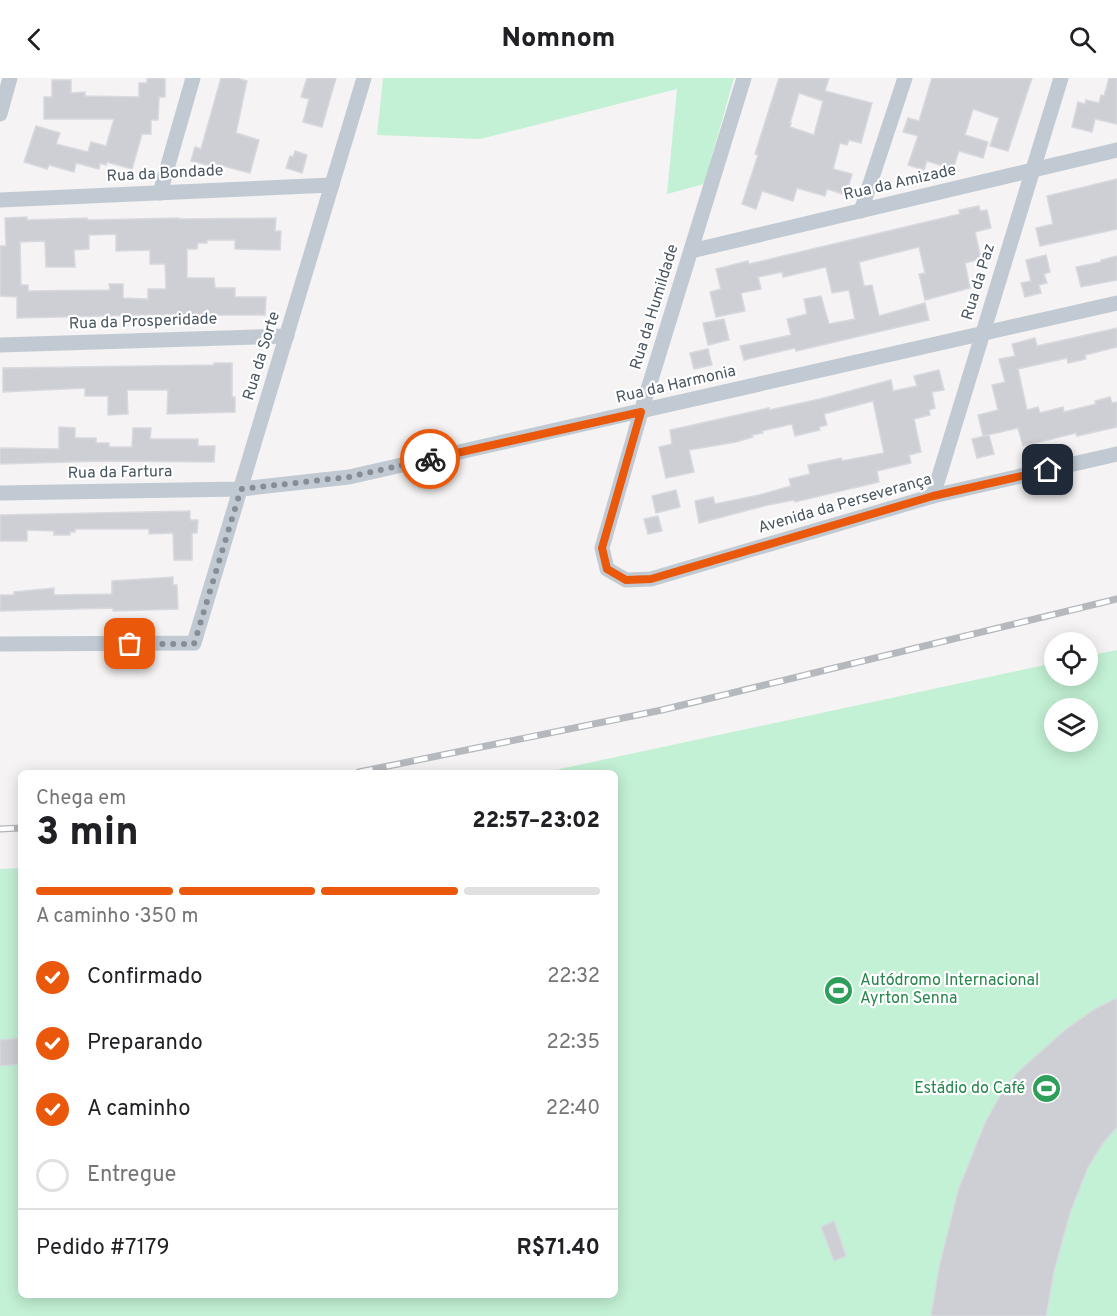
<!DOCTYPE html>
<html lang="pt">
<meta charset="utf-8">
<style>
:root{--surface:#fff;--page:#f6f6f6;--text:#202124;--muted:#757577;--line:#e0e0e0;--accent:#ea580c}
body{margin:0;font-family:Overpass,sans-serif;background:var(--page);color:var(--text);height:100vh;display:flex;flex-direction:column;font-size:22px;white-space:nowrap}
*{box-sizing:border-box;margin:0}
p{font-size:20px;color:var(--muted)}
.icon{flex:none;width:33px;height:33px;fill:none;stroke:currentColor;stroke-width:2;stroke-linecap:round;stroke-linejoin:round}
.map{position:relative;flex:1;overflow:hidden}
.side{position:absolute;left:18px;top:692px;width:600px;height:528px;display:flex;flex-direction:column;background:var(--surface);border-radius:9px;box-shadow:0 3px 15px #0003}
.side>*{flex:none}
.tools{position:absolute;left:1044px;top:554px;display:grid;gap:12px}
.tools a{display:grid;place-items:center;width:54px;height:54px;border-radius:50%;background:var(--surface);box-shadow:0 3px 15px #0003;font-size:30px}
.pin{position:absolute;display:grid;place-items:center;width:51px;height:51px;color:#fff;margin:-26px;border-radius:12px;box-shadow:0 3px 9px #0006}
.courier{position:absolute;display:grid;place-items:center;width:60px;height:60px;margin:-30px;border:4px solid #ea580c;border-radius:50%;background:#fff;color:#222;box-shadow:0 2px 8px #0007}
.overview em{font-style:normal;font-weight:800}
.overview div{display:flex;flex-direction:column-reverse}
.overview{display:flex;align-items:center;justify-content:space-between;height:102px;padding:0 18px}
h1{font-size:39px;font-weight:800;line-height:45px}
.bar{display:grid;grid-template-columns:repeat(4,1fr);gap:9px 6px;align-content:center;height:72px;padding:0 18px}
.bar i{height:8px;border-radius:4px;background:var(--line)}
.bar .selected{background:var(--accent)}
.bar p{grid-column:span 4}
.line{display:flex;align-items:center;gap:15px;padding:0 18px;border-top:2px solid var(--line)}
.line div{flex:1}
ol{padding:0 18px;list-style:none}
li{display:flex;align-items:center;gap:18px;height:66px}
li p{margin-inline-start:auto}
li .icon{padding:6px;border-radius:50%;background:var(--accent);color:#fff;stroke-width:4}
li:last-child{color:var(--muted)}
li i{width:33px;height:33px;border:3px solid var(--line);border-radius:50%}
header{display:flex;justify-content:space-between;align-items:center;height:78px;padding:0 18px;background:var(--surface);font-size:27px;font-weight:800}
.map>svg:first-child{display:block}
.green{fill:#c3f1d5;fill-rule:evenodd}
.building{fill:#cdcfd5;stroke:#d7d9de;stroke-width:1.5;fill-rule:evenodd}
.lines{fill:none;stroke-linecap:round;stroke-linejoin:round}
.street{stroke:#c1cad2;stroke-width:15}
.rail-casing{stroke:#b5b8bd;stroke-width:7}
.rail{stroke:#fff;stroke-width:4.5;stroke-dasharray:14;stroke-linecap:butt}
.done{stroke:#868d94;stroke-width:6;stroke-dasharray:0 10.8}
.route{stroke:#ea580c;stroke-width:8}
.labels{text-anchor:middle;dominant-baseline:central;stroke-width:4.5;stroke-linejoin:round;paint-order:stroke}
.street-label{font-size:16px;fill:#4a5661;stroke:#fff}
.leisure-label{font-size:16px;fill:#27864d;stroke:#fff;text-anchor:start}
</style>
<header><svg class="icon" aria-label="back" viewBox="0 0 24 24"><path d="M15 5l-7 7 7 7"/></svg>Nomnom<svg class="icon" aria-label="search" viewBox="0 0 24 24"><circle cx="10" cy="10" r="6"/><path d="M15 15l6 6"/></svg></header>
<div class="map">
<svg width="1117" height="1238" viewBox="0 0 1117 1238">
<rect width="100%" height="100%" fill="#f5f3f3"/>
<g class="green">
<polygon points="383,0 734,0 704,106 667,116 677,11 480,61 377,57"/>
<path d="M 1117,572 L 1117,1238 L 0,1238 L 0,791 L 21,790 L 21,1216 L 615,1216 L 615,694 L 546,694 L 1054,585 L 1054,597 L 1088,597 L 1088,578 ZM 1054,630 L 1088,630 L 1088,663 L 1054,663 Z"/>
</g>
<g class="building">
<polygon points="147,0 165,0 165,19 159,19 158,42 151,42 151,56 142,56 132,91 107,84 106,87 100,85 99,91 76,85 74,94 49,87 47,91 24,84 36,48 60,55 56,66 88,74 91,64 106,68 114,41 44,41 44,19 52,19 52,2 71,2 71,15 85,14 85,18 139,19 139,5 147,5"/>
<polygon points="221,0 237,0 247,3 236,55 259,62 250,95 212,85 211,88 191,83 195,69 201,71"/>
<polygon points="307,0 336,0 322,49 303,44 309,21 301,19"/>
<path d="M 779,0 L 829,0 L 825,13 L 872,25 L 861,65 L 849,62 L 847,67 L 840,65 L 833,91 L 852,96 L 846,117 L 827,111 L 825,118 L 797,110 L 793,123 L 762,113 L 756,131 L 742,126 L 758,77 L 755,76 ZM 799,15 L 823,23 L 814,57 L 790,49 L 791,45 L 790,45 Z"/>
<polygon points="932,0 1032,0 1008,73 990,68 999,40 973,31 965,57 988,64 983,80 959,73 953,91 927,83 924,92 908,87 918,58 903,54 908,40 919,43"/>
<polygon points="1109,0 1117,0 1117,46 1095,41 1092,54 1072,49 1078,24 1085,26 1086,22 1099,25 1101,17 1104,18"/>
<polygon points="295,73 307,77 302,95 286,90 290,78 293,79"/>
<polygon points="1117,101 1117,151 1040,168 1036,150 1053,146 1047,118"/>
<polygon points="979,128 980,133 987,132 991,150 975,154 981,181 965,185 970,210 925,222 919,196 925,195 919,169 859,184 864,208 872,207 879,238 925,225 929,242 796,273 795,270 744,282 740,268 791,257 787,241 807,236 804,221 821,218 829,246 855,241 849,212 832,215 826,189 783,199 782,194 758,199 761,211 741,215 745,233 716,239 710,214 721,211 716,191 748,183 749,186 960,136 959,132"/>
<path d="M 27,139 L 27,142 L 87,140 L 88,142 L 179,140 L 179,141 L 276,140 L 275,153 L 281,153 L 280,172 L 235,171 L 235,162 L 207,162 L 207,165 L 198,165 L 197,171 L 187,171 L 187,200 L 214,200 L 215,210 L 235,210 L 235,219 L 266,219 L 265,237 L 146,237 L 17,240 L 17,219 L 0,218 L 0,168 L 6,168 L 5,140 ZM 116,156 L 116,173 L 150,172 L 150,186 L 165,186 L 166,211 L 148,211 L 148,221 L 123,220 L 123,206 L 109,206 L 110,212 L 28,213 L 28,207 L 21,207 L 20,164 L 45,163 L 46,189 L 75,189 L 74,172 L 89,171 L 89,157 Z"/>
<polygon points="1046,177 1050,194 1044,196 1047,205 1039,207 1041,215 1025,219 1021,205 1031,203 1026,182"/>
<polygon points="1117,178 1117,202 1081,209 1076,189 1101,184 1101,182"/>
<polygon points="724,241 729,262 708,267 703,245"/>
<polygon points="1117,250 1117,269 1085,277 1086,281 1068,285 1067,280 1018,291 1027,332 1038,329 1040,335 1063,329 1064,334 1096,326 1095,323 1110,319 1112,325 1117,324 1117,349 1077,358 1076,355 1023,368 1018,350 983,358 978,337 998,332 992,307 1005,304 999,281 1015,278 1012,266 1035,260 1037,268"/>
<polygon points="708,271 712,287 694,291 690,275"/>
<polygon points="214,285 232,285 232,319 235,319 235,334 167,336 168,312 127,312 128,336 108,337 108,318 85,318 85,310 3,314 3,290 214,287"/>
<polygon points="939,292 944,312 932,314 935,330 929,332 930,337 914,341 921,374 909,377 911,385 877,393 879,404 795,424 794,422 768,427 699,445 695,423 713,419 715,426 759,417 791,408 789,401 810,396 808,387 841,380 842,383 884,375 873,323 824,336 827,347 819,349 820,352 795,358 792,346 762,353 763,355 752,357 753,359 736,364 689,372 694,394 666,400 659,369 672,366 670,352 769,330 769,332 820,321 891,302 893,313 917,308 914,298"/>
<polygon points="59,349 75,350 75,360 96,360 96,365 109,365 109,369 132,369 133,350 151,350 150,361 198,361 198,368 215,368 214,384 102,383 0,386 0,370 59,371"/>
<polygon points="989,357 994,376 977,380 972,361"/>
<polygon points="676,412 680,429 656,435 652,418"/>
<polygon points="190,433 190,442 198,442 197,455 192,455 192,482 174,482 173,455 149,456 149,451 75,451 75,454 70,454 70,457 54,457 54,453 27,452 27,463 0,463 0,437"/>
<polygon points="658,438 662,453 648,456 644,441"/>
<polygon points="173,499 173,507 177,507 178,531 113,533 113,530 0,533 0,517 14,517 14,514 54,510 54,517 112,516 112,503"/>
<polygon points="1117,920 1117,1049 1103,1065 1088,1089 1070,1135 1054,1193 1046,1238 931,1238 939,1190 958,1113 985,1045 1000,1018 1017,995 1065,952 1095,931"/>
<polygon points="21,960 21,986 0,988 0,962"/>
<polygon points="834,1143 846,1178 834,1183 821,1149"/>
</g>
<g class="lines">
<g class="street">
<polyline points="744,0 641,334 602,470 607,491 626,502 651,501 933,418 1117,376"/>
<polyline points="0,36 10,0"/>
<polyline points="160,115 193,0"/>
<polyline points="0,122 332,107"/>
<polyline points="861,133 905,0"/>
<polyline points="691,173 1117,72"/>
<polyline points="0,267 287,258"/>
<polyline points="0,415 241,411 349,399 1117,225"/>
<polyline points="933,418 1061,0"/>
<polyline points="0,566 194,565 364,0"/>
</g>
<defs>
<g id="rail">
<polyline points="359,694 662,632 1117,521"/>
<polyline points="0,751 21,750"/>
</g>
</defs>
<use href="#rail" class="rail-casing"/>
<use href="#rail" class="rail"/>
</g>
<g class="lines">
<polyline class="done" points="130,566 194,566 241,411 349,399 430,381"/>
<polyline class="route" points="430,381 641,334 602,470 607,491 626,502 651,501 933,418 1048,392"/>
</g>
<defs>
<symbol id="stadium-disc" viewBox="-11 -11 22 22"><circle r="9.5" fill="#2e9e5b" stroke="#fff"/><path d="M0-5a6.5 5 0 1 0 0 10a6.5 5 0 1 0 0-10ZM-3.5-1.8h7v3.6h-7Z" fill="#fff"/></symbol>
</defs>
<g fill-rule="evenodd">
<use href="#stadium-disc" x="822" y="896" width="33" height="33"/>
<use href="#stadium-disc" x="1030" y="994" width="33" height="33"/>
</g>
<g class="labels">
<g class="street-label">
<text transform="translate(165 96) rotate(-3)">Rua da Bondade</text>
<text transform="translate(900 105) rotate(-13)">Rua da Amizade</text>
<text transform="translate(979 204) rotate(-73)">Rua da Paz</text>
<text transform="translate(655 229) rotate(-73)">Rua da Humildade</text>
<text transform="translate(143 244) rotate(-2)">Rua da Prosperidade</text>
<text transform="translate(262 278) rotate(-73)">Rua da Sorte</text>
<text transform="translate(676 307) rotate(-13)">Rua da Harmonia</text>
<text transform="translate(120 395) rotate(-1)">Rua da Fartura</text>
<text transform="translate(845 426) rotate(-16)">Avenida da Perseverança</text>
</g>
<g class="leisure-label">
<text x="860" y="903">Autódromo Internacional<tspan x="860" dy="18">Ayrton Senna</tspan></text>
<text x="1025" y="1011" text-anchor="end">Estádio do Café</text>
</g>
</g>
</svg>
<div class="tools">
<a><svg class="icon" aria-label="locate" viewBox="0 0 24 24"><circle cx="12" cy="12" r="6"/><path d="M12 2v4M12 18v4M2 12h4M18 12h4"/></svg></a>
<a><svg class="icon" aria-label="layers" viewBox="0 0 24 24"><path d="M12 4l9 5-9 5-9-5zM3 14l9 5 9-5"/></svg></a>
</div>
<div class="pin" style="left:130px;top:566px;background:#ea580c"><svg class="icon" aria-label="bag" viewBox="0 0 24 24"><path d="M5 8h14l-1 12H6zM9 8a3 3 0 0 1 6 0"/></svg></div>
<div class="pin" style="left:1048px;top:392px;background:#1f2937"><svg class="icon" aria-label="home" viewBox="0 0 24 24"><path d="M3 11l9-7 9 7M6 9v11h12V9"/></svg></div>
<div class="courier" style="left:430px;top:381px"><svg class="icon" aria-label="bike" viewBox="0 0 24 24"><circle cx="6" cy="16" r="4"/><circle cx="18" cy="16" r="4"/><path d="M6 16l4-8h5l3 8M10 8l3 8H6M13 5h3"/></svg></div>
<section class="side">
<div class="overview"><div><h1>3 min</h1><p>Chega em</p></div><em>22:57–23:02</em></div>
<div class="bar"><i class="selected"></i><i class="selected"></i><i class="selected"></i><i></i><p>A caminho · 350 m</p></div>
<ol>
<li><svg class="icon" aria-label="check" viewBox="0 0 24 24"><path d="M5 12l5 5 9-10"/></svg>Confirmado<p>22:32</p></li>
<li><svg class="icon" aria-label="check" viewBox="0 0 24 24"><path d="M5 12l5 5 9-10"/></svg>Preparando<p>22:35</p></li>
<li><svg class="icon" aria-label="check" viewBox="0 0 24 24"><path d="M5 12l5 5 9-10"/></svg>A caminho<p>22:40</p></li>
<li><i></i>Entregue</li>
</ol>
<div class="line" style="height:78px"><div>Pedido #7179</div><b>R$71.40</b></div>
</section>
</div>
